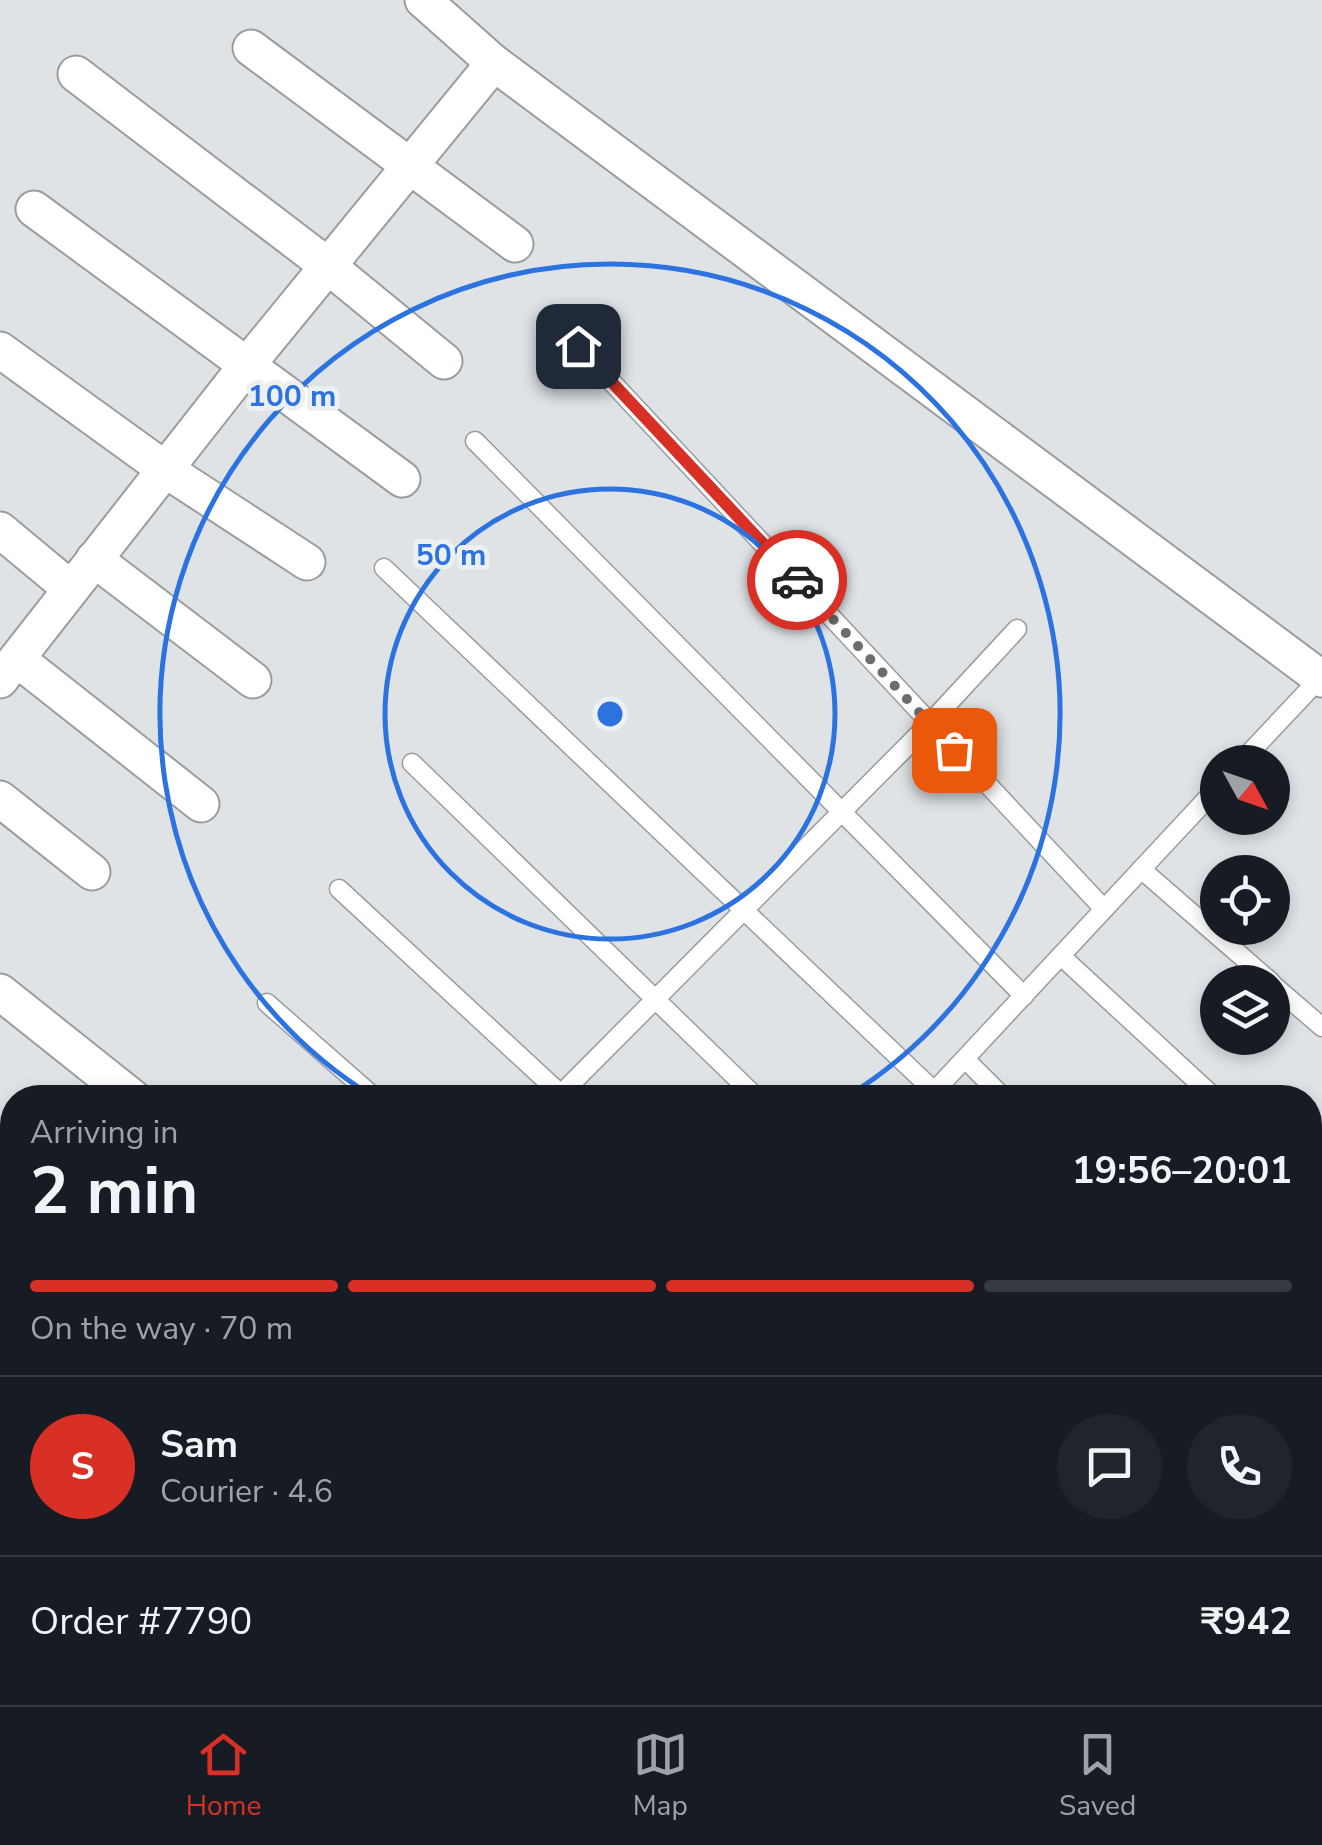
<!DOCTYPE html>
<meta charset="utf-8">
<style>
:root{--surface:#171b24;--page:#20242c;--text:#f1f3f6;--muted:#9ea1a6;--line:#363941;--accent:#d93025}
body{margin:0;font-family:"Nunito Sans",sans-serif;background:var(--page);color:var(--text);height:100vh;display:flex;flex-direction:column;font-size:38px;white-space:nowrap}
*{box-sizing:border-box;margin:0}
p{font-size:32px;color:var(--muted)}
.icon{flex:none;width:55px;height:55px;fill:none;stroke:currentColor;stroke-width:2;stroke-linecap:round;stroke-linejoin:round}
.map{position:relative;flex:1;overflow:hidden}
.sheet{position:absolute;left:0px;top:1085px;width:1322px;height:620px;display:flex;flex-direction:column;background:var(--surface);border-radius:40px 40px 0 0;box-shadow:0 5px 15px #0003}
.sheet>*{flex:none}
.needle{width:65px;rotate:130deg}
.fabs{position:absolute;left:1200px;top:745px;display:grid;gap:20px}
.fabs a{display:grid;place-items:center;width:90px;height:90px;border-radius:50%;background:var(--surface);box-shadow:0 5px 15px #0003;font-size:50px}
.pin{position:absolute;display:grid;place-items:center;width:85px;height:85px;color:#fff;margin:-42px;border-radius:20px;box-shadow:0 5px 15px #0006}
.courier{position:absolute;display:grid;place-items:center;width:100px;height:100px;margin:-50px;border:8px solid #d93025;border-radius:50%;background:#fff;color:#222;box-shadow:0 2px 12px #0007}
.head em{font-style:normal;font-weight:700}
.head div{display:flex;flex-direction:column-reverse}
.head{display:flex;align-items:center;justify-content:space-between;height:170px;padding:0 30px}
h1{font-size:65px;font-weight:700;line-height:75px}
.bar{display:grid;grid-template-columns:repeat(4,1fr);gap:15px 10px;align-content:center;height:120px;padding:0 30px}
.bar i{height:12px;border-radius:8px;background:var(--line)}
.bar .current{background:var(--accent)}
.bar p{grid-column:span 4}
.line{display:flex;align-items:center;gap:25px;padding:0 30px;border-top:2px solid var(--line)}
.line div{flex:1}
.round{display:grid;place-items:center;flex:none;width:105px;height:105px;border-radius:52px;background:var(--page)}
.tabs{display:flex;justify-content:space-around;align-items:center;height:140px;border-top:2px solid var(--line);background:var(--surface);font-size:28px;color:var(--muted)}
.tabs a{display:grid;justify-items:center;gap:5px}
.tabs .current{color:var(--accent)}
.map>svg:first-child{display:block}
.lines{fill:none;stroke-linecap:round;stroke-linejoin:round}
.lane-casing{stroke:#999da0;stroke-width:21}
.street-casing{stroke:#999da0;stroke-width:39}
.lane{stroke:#fff;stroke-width:18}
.street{stroke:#fff;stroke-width:35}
.done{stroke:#6b6e70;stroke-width:10;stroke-dasharray:0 18}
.route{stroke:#d93025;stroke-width:12}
.ring{fill:none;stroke:#2d73e0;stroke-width:5}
.centre{fill:#2d73e0;stroke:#edf0f3;stroke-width:5}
.ring-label{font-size:30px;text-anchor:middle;font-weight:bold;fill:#2d73e0;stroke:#edf0f3;stroke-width:10;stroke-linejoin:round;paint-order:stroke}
</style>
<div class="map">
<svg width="1322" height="1705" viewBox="0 0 1322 1705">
<rect width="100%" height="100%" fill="#dfe3e6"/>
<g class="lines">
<defs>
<g id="lane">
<polyline points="578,346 1104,909"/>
<polyline points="475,441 1024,996"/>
<polyline points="384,568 934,1091"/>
<polyline points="1241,762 1320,678"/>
<polyline points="412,763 757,1098"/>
<polyline points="1141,869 1271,982"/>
<polyline points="339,889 565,1098"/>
<polyline points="1061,956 1215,1098"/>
<polyline points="1272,984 1322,1027"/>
<polyline points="267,1003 375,1098"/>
<polyline points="965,1059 1004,1098"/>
<polyline points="557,1098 930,723 1017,629"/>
<polyline points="928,1098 1218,787"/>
</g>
<g id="street">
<polyline points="423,0 494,63 1322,679"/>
<polyline points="251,48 515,244"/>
<polyline points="76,74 328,266 444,361"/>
<polyline points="34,209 402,479"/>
<polyline points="0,350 166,470 307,562"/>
<polyline points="0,530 71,589"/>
<polyline points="94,559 253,680"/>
<polyline points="17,659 201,804"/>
<polyline points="0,680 247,365 494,63"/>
<polyline points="0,799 92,872"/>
<polyline points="0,992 133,1098"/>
<polyline points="1310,1350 1322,1362"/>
<polyline points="1310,1500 1322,1493"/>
<polyline points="0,1554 12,1566"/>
<polyline points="931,1705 945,1692"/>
<polyline points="1115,1705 1131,1692"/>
</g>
</defs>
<use href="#lane" class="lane-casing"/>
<use href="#street" class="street-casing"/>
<use href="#lane" class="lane"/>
<use href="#street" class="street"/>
</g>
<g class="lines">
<polyline class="done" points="797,580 954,750"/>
<polyline class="route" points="578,346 797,580"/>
</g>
<g class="ring">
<circle cx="610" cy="714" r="225"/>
<path d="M372 1096A450 450 0 1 1 848 1096"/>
</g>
<circle cx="610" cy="714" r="15" class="centre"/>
<g class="ring-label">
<text x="292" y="406">100 m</text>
<text x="451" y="565">50 m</text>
</g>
</svg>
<div class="fabs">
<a><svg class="needle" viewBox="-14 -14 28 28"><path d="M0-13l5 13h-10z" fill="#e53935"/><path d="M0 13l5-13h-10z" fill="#9ea1a6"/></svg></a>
<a><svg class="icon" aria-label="locate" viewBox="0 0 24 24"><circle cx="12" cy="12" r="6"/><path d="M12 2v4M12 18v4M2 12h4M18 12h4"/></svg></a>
<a><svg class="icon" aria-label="layers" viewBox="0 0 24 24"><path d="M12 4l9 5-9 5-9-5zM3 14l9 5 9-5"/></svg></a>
</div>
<div class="pin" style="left:954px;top:750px;background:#ea580c"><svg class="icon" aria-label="bag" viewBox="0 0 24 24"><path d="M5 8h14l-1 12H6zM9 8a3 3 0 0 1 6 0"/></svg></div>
<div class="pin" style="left:578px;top:346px;background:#1f2937"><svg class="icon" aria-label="home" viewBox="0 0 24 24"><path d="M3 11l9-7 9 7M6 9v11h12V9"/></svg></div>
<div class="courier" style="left:797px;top:580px"><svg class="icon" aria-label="car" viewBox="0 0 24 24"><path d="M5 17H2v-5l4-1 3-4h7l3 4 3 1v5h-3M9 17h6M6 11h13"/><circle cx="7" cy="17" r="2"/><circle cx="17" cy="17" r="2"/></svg></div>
<section class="sheet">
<div class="head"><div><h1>2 min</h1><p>Arriving in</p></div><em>19:56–20:01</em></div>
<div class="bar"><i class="current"></i><i class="current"></i><i class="current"></i><i></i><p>On the way · 70 m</p></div>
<div class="line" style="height:180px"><b class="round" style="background:var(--accent);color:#fff">S</b><div><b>Sam</b><p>Courier · 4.6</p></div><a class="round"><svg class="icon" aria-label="chat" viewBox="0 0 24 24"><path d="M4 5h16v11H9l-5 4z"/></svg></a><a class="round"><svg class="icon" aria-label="phone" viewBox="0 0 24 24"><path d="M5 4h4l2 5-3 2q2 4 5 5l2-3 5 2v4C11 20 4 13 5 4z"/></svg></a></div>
<div class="line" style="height:130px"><div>Order #7790</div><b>₹942</b></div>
</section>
</div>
<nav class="tabs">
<a class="current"><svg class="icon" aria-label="home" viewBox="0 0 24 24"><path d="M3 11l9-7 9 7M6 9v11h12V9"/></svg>Home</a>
<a><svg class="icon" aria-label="map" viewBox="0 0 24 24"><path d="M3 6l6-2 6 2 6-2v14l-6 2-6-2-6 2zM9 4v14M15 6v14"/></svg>Map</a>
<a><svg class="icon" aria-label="saved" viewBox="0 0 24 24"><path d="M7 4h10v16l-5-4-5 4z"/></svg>Saved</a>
</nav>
